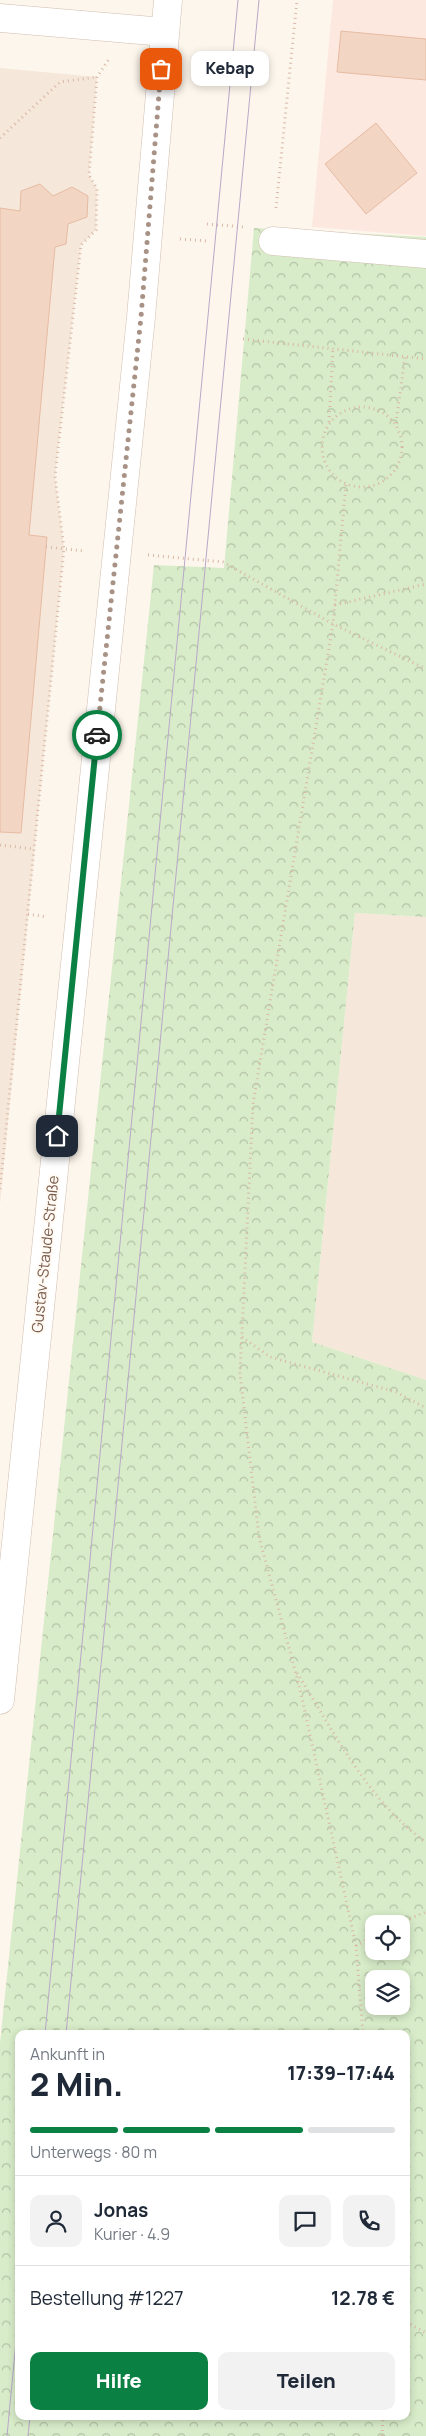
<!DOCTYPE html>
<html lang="de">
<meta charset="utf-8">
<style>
:root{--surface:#fff;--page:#f2f2f3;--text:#1f2937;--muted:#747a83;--line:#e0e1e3;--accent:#0b8043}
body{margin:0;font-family:Manrope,sans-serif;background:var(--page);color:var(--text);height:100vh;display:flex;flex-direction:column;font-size:19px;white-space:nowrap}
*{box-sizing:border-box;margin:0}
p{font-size:16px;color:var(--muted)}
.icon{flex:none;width:28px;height:28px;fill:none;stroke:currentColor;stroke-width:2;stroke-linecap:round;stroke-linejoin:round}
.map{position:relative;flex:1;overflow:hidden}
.sheet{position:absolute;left:15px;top:2030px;width:395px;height:390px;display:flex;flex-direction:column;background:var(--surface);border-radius:10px;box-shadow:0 2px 8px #0003}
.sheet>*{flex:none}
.controls{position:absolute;left:365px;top:1915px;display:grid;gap:10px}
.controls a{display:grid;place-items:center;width:45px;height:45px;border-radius:10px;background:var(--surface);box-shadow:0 2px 8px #0003;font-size:25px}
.pin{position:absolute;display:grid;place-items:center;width:42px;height:42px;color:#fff;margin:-21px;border-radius:10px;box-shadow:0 2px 8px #0006}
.courier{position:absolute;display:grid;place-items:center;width:50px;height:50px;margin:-25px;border:4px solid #0b8043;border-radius:50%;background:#fff;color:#222;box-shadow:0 1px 6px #0007}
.bubble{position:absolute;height:35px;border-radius:10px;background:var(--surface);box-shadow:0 2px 8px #0003;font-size:16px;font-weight:800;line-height:35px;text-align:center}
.overview em{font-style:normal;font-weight:800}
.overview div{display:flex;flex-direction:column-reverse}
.overview{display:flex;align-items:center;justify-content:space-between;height:85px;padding:0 15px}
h1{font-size:32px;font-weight:800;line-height:38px}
.bar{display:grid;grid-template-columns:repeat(4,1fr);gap:8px 5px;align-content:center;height:60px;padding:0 15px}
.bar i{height:6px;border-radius:4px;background:var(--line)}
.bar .current{background:var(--accent)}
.bar p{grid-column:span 4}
.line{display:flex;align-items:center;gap:12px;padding:0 15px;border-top:1px solid var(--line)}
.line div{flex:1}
.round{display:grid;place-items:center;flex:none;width:52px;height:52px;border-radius:10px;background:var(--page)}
.action{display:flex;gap:10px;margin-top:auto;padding:10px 15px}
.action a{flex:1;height:58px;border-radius:10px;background:var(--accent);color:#fff;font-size:20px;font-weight:800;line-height:58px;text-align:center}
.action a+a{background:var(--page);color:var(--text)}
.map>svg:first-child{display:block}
.residential{fill:#f5e8da}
.commercial{fill:#fde8e0}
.park{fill:url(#park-crowns);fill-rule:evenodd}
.building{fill:#f3d5c3;stroke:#e6bba3}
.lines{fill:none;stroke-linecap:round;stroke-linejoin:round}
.minor-casing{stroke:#d1beb0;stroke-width:29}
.path{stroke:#d9b8a5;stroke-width:3;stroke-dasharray:1 4;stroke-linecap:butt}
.minor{stroke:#fff;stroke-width:28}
.tram{stroke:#b9a8c9;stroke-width:1}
.done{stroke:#a89285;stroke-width:5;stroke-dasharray:0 9}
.route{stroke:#0b8043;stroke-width:6}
.labels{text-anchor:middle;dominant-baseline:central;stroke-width:4;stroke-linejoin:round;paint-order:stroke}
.street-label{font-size:15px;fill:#7a5c4d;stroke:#fffaf3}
</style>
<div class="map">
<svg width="426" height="2436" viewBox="0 0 426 2436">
<defs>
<pattern id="park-crowns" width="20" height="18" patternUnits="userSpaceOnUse" patternTransform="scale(1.25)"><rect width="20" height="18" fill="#d8ecc9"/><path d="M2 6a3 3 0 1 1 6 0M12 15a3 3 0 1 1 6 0" fill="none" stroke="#b4c2a5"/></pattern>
</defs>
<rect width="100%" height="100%" fill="#fdf6ec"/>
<g class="residential">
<polygon points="0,68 97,77 89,175 97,189 96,230 81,245 55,476 64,549 0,1204"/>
<polygon points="355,913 426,917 426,1380 312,1342"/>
</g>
<polygon class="commercial" points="333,0 426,0 426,236 312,227"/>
<path class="park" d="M 254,228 L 426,237 L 426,917 L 355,913 L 312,1342 L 426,1380 L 426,2436 L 0,2436 L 0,2043 L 154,565 L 224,568 ZM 374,1924 L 401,1924 L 401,1951 L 374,1951 ZM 374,1979 L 401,1979 L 401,2006 L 374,2006 ZM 19,2034 L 406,2034 L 406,2416 L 19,2416 Z"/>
<g class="building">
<polygon points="341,31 426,39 426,80 337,72"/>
<polygon points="376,123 417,173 366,214 325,164"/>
<polygon points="40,184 53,196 72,187 88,196 87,217 68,224 66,244 55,247 29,535 47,537 21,833 0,832 0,208 20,211 21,191"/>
</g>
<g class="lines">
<defs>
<g id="minor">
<polyline points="0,18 164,32"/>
<polyline points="273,241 426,254"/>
<polyline points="0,1700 141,317 168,0"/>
</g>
</defs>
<use href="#minor" class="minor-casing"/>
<g class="path">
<polyline points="0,138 60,82 97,77"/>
<polyline points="276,208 297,0"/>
<polyline points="207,224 244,227"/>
<polyline points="180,239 206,241"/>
<polyline points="243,339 426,359"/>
<circle cx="362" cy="447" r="40"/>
<polyline points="329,422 333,349"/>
<polyline points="396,423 405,357"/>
<polyline points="346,485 333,624 253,1104 240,1373 259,1537 300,1689 356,1946 363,2034"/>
<polyline points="46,547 85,551"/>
<polyline points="148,555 223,562 333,624 426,669"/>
<polyline points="335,605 426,584"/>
<polyline points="0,845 34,849"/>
<polyline points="28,914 47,917"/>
<polyline points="0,1189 64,549 55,476 81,245 96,230 97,189 89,175 97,77 109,59"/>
<polyline points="242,1337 270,1357 396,1392 426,1408"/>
<path d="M 297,1673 C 333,1730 369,1803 426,1842"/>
<polyline points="396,1924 426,1912"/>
<polyline points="356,1946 374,1936"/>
<polyline points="406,2322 426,2333"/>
<polyline points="382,2436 383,2416"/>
</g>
<use href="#minor" class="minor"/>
<g class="tram">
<polyline points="45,2034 238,0"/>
<polyline points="66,2034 259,0"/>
<polyline points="7,2436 19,2310"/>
<polyline points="28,2436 30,2416"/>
</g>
</g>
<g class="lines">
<polyline class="done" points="97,735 141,317 161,69"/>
<polyline class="route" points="57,1136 97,735"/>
</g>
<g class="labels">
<g class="street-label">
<text transform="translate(45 1254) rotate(-84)">Gustav-Staude-Straße</text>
</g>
</g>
</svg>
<div class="controls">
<a><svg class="icon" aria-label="locate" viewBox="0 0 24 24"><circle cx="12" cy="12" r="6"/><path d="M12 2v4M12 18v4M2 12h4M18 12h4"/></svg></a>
<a><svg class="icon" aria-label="layers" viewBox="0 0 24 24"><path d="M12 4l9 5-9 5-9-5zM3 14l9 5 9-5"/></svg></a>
</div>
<div class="pin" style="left:161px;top:69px;background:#ea580c"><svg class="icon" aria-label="bag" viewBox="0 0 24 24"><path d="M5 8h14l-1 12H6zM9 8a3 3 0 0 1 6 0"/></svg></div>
<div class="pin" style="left:57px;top:1136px;background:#1f2937"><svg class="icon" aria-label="home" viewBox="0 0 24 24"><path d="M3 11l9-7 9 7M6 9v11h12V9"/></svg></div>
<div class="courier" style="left:97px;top:735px"><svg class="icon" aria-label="car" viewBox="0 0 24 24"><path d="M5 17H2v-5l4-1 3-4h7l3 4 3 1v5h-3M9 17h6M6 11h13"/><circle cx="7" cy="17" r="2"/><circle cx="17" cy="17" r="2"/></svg></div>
<div class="bubble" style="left:191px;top:51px;width:78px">Kebap</div>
<section class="sheet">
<div class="overview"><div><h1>2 Min.</h1><p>Ankunft in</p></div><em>17:39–17:44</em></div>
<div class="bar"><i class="current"></i><i class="current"></i><i class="current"></i><i></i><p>Unterwegs · 80 m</p></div>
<div class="line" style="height:90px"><a class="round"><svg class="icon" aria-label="person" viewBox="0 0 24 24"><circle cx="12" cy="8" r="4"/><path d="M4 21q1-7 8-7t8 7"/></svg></a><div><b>Jonas</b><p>Kurier · 4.9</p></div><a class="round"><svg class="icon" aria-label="chat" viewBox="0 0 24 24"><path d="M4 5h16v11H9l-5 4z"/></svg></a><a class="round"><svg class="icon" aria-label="phone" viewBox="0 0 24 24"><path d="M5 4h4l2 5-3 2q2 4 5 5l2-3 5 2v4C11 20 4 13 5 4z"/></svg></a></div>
<div class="line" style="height:65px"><div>Bestellung #1227</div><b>12.78 €</b></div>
<div class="action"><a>Hilfe</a><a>Teilen</a></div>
</section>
</div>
